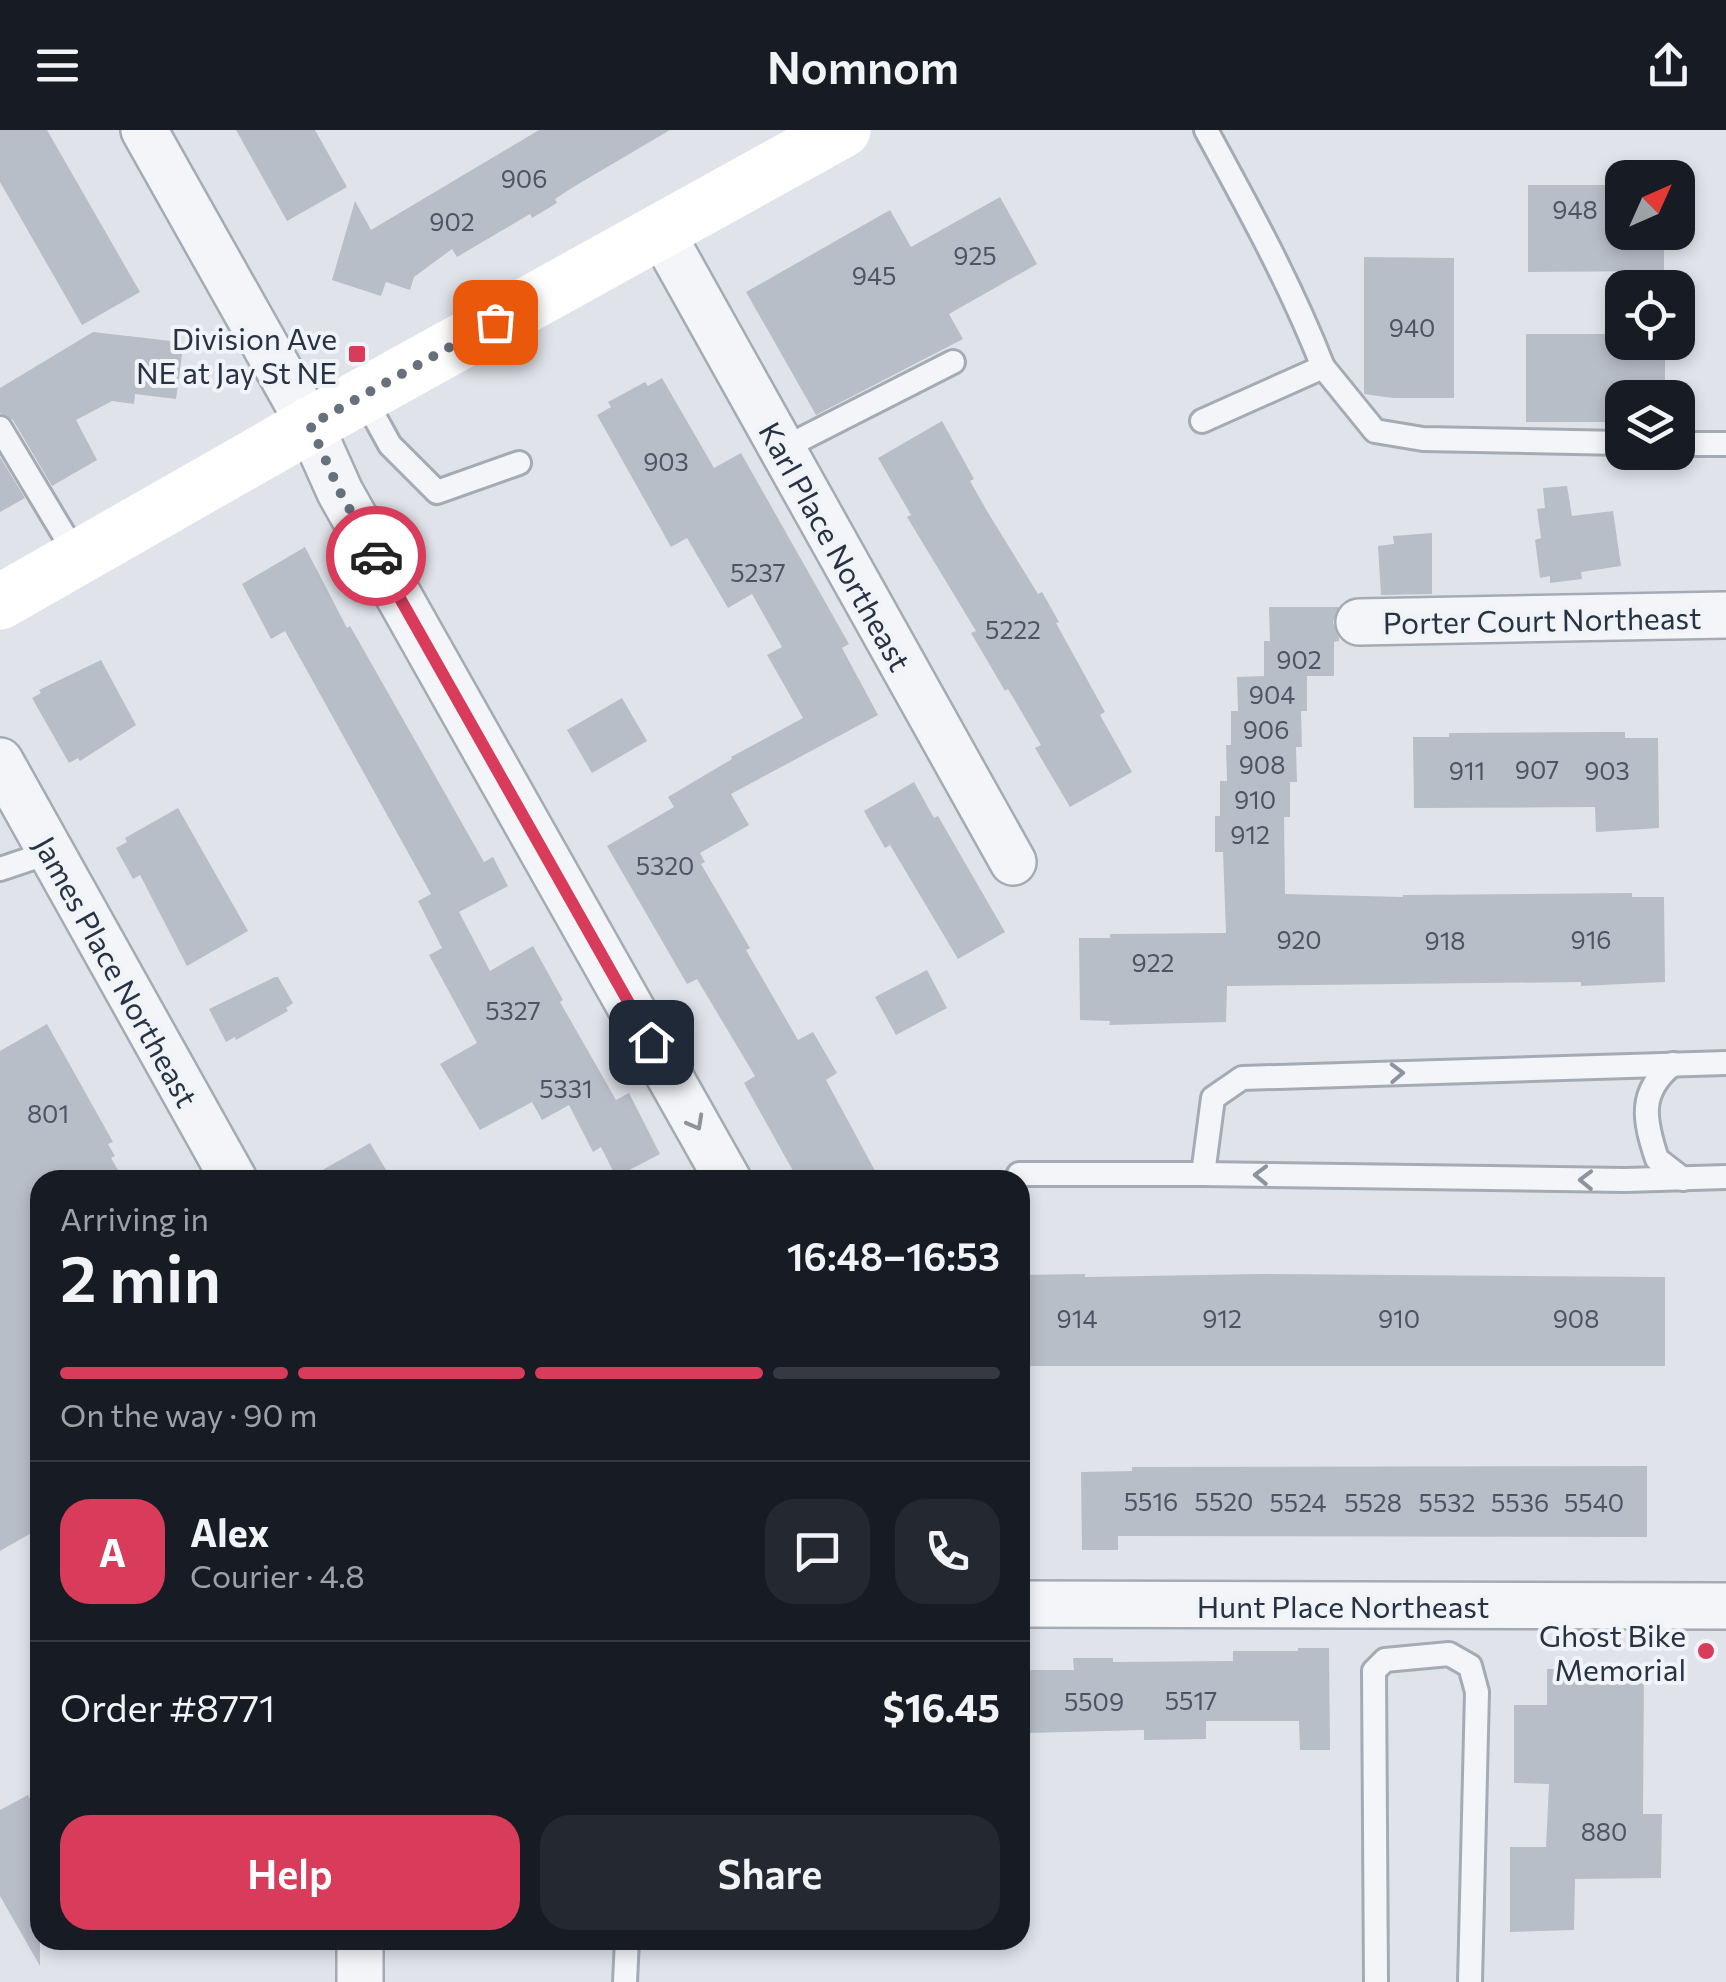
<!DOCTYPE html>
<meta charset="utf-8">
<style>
:root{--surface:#171b24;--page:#242831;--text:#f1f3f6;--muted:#9ea1a6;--line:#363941;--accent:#d93b5a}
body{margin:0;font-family:Commissioner,sans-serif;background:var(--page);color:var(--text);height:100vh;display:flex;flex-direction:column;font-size:38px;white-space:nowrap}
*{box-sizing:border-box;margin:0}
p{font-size:32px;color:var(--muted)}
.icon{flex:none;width:55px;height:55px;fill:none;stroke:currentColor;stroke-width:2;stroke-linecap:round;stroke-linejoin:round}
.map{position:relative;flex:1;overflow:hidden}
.panel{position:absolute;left:30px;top:1040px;width:1000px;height:780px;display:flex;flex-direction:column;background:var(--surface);border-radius:30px;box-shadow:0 5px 15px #0003}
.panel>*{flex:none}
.needle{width:65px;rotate:45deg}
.buttons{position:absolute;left:1605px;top:30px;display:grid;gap:20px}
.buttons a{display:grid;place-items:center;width:90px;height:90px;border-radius:20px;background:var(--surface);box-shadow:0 5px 15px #0003;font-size:50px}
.pin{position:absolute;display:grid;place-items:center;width:85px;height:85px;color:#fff;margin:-42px;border-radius:20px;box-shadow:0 5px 15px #0006}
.courier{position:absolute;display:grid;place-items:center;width:100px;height:100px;margin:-50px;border:8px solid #d93b5a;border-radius:50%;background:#fff;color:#222;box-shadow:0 2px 12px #0007}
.summary em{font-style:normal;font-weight:600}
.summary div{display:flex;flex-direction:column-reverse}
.summary{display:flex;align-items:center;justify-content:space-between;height:170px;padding:0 30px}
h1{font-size:65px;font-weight:600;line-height:75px}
.bar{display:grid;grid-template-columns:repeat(4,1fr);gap:15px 10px;align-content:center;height:120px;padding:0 30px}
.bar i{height:12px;border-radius:8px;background:var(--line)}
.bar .selected{background:var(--accent)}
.bar p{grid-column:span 4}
.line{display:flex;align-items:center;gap:25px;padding:0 30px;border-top:2px solid var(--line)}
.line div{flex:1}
.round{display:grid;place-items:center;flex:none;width:105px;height:105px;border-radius:30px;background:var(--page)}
.primary-button{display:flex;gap:20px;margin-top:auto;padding:20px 30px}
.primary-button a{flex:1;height:115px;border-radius:30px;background:var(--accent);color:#fff;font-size:40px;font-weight:600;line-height:115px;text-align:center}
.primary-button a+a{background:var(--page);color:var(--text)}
header{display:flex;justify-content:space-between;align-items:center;height:130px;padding:0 30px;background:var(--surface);font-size:45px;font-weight:600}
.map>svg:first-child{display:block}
.building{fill:#b7bec8}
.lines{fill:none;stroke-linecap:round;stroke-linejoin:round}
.lane-casing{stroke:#a5abb5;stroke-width:28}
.street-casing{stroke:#a5abb5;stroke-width:50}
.lane{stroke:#f3f5f8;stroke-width:22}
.street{stroke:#f3f5f8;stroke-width:45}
.secondary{stroke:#fff;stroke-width:55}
.oneway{stroke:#8d949e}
.done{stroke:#68707d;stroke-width:10;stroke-dasharray:0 18}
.route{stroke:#d93b5a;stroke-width:12}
.poi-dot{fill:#d93b5a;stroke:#f0f3f7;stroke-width:4}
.labels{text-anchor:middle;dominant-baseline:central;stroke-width:8;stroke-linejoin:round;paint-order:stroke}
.number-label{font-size:25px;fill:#4b5564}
.poi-label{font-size:30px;fill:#273243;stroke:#f0f3f7;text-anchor:end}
.street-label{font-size:30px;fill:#273243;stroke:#f0f3f7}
</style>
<header><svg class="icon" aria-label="menu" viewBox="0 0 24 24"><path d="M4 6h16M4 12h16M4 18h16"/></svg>Nomnom<svg class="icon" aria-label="share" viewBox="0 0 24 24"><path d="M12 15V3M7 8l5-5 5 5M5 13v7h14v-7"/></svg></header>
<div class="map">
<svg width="1726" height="1852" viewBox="0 0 1726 1852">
<rect width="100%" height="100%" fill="#e0e4ea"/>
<g class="building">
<polygon points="0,0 47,0 140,162 82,195 0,52"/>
<polygon points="236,0 315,0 347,57 287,91"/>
<polygon points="539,0 670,0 575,56 555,69 557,73 532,88 530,84 457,127 452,119 414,147 410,160 386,152 381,166 332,150 355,71 371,100"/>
<polygon points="1528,55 1622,55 1622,102 1664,102 1664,141 1528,142"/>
<polygon points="1000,67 1037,134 949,184 963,209 816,285 746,162 890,80 911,117"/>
<polygon points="1364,127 1454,128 1454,268 1393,268 1364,264"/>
<polygon points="93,202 171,211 170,216 183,217 176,269 135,264 134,274 112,271 76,290 97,330 52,356 13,290 0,283 0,258"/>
<polygon points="1526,204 1622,204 1622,212 1665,212 1665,268 1622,268 1622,292 1526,292"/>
<polygon points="662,248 714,338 741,323 849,514 842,518 878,585 731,664 749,695 700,723 705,732 701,734 750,818 746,820 798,910 813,902 837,943 826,950 880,1050 798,1050 744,953 755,946 697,849 687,854 607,716 674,677 668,667 732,629 731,627 803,588 767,525 782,517 752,464 728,478 687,408 671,417 597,285 611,277 608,272 645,252 648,256"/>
<polygon points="942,291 974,349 970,351 987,381 1038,464 1042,462 1059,492 1056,493 1105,582 1100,585 1132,642 1070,677 1035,618 1041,615 1008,559 1005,561 971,503 976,501 907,387 911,385 878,328"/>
<polygon points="0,327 25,368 0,382"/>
<polygon points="1567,356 1572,386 1613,381 1621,436 1581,442 1582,449 1550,453 1550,446 1540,448 1535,410 1541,408 1537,379 1545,378 1543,358"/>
<polygon points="1432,403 1432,464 1381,465 1378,416 1394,414 1393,406"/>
<polygon points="305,417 347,498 350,496 366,524 484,732 493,727 508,756 459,782 490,841 533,816 563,870 560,872 616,970 629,963 660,1024 616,1047 601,1017 593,1022 569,975 542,990 532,972 480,1000 440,934 477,913 429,825 442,818 418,771 431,764 285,501 271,509 242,454"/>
<polygon points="1269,477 1339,477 1333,492 1339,508 1339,511 1334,512 1334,546 1307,546 1307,581 1301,581 1302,617 1296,617 1297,652 1290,652 1290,687 1284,687 1285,764 1403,767 1403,765 1632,763 1632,767 1664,767 1665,852 1581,856 1581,852 1227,856 1226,892 1109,895 1110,891 1080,890 1079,808 1110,808 1110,804 1226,803 1223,722 1215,722 1215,686 1220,686 1220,651 1227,651 1226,615 1231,615 1231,581 1238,581 1237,547 1264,546 1264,511 1270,511"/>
<polygon points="101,530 136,595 80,631 78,628 69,633 32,568 41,563 39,560"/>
<polygon points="622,568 647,611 592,643 567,600"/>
<polygon points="1604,602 1625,602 1625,608 1658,608 1659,698 1596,702 1595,677 1414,678 1413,607 1449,607 1449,603"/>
<polygon points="914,652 934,688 938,686 1005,802 958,829 890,715 885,718 864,681"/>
<polygon points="178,678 248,801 187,836 140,745 133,749 116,718 127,712 125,708"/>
<polygon points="927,840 947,878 896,905 875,867"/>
<polygon points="275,847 278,847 293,873 286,878 288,881 236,910 235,907 226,912 209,879"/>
<polygon points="47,894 113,1012 108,1014 115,1026 111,1028 124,1050 40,1050 40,1398 0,1421 0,921"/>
<polygon points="370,1013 392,1050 305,1050"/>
<polygon points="1085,1144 1085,1147 1260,1144 1665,1147 1665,1236 1020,1236 1020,1145"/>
<polygon points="1647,1336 1647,1407 1118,1406 1118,1420 1082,1420 1081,1342 1132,1341 1132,1337"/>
<polygon points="1298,1518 1329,1518 1330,1620 1300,1620 1299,1591 1206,1591 1206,1609 1144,1610 1144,1600 1027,1603 1026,1540 1074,1540 1073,1528 1113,1528 1113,1532 1233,1531 1233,1521 1298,1521"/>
<polygon points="1547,1539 1644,1539 1643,1684 1662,1684 1661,1748 1575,1749 1574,1800 1510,1802 1510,1717 1546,1717 1549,1654 1514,1653 1514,1575 1547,1575"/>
<polygon points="28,1665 40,1687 40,1836 0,1766 0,1680"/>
</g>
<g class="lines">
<defs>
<g id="lane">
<path d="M 1206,0 C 1248,77 1291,155 1323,237"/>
<polyline points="363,266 390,315 437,362 519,333"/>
<polyline points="1202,291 1323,237 1375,301 1423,309 1622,313"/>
<polyline points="0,298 78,428"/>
<polyline points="1678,314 1726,314"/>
<polyline points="782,319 953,232"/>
<polyline points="0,739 51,722"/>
<polyline points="1726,933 1242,948 1213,968 1203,1044 1625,1050 1726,1047"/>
<path d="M 1673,934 C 1638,962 1644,990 1657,1029 L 1683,1049"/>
<polyline points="1019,1044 1203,1044"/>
<polyline points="625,1852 627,1810"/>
<polyline points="1376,1852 1374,1541 1385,1530 1449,1524 1470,1536 1477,1562 1470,1852"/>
</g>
<g id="street">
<polyline points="144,0 310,295 340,362 728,1050"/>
<polyline points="660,100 1013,732"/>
<polyline points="1359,492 1726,485"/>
<polyline points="0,631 234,1050"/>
<polyline points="1020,1474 1726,1476"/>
<polyline points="360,1810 360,1852"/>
</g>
</defs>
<use href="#lane" class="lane-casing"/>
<use href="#street" class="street-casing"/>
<use href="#lane" class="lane"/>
<use href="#street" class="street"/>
<polyline class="secondary" points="0,472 310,295 843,0"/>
</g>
<defs><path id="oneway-chevron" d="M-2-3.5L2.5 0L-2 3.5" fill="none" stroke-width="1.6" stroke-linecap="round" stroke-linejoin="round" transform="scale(2.5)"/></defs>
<g class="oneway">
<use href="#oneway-chevron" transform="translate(1397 943) rotate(-2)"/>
<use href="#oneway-chevron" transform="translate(696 993) rotate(61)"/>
<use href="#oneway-chevron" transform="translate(1261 1045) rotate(-179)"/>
<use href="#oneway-chevron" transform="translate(1586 1050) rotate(-179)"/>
</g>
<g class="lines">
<polyline class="done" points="376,426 340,362 310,295 495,192"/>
<polyline class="route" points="376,426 651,912"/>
</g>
<g class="poi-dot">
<rect x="347" y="214" width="20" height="20" rx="5"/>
<circle cx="1706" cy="1521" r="10"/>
</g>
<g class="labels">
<g class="number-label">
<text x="524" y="48">906</text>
<text x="1575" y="79">948</text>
<text x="452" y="91">902</text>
<text x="975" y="125">925</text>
<text x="874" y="145">945</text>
<text x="1412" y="197">940</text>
<text x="666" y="331">903</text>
<text x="758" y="442">5237</text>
<text x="1013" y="499">5222</text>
<text x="1299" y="529">902</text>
<text x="1272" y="564">904</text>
<text x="1266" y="599">906</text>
<text x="1262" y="634">908</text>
<text x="1537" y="639">907</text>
<text x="1467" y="640">911</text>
<text x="1607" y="640">903</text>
<text x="1255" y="669">910</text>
<text x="1250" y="704">912</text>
<text x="665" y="735">5320</text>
<text x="1299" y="809">920</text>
<text x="1591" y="809">916</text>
<text x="1445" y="810">918</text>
<text x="1153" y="832">922</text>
<text x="513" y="880">5327</text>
<text x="566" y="958">5331</text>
<text x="48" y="983">801</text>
<text x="1077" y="1188">914</text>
<text x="1222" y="1188">912</text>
<text x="1399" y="1188">910</text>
<text x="1576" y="1188">908</text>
<text x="1151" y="1371">5516</text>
<text x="1224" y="1371">5520</text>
<text x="1298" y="1372">5524</text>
<text x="1373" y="1372">5528</text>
<text x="1447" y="1372">5532</text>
<text x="1520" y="1372">5536</text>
<text x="1594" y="1372">5540</text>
<text x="1191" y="1570">5517</text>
<text x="1094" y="1571">5509</text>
<text x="1604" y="1701">880</text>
</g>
<g class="poi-label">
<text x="337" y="207">Division Ave<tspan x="337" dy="34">NE at Jay St NE</tspan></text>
<text x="1686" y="1504">Ghost Bike<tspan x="1686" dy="34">Memorial</tspan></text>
</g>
<g class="street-label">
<text transform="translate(836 416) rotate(61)">Karl Place Northeast</text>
<text transform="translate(1542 489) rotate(-1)">Porter Court Northeast</text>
<text transform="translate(117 841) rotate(61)">James Place Northeast</text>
<text x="1343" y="1475">Hunt Place Northeast</text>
</g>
</g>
</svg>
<div class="buttons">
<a><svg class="needle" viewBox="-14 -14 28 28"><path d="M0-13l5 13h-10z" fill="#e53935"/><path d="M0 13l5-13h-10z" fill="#9ea1a6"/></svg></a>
<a><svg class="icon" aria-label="locate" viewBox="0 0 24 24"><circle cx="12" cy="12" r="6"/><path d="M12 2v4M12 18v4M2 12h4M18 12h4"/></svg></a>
<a><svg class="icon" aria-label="layers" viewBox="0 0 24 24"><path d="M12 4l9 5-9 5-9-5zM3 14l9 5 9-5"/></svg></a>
</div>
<div class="pin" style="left:495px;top:192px;background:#ea580c"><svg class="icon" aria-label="bag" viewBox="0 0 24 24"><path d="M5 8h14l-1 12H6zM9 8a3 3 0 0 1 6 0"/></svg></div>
<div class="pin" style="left:651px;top:912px;background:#1f2937"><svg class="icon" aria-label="home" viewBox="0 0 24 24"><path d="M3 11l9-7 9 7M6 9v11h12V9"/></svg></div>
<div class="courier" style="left:376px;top:426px"><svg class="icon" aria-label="car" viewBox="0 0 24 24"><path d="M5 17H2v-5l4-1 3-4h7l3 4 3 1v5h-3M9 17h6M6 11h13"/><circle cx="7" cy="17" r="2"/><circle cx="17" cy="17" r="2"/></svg></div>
<section class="panel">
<div class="summary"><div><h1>2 min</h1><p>Arriving in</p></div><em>16:48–16:53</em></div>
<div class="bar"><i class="selected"></i><i class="selected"></i><i class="selected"></i><i></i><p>On the way · 90 m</p></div>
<div class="line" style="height:180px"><b class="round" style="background:var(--accent);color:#fff">A</b><div><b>Alex</b><p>Courier · 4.8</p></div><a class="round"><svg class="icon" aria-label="chat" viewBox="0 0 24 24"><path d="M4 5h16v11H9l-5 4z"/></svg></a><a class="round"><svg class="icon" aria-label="phone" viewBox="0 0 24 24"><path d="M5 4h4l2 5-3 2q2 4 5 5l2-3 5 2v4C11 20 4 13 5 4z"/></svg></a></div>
<div class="line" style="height:130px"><div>Order #8771</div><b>$16.45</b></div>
<div class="primary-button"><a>Help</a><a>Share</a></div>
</section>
</div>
